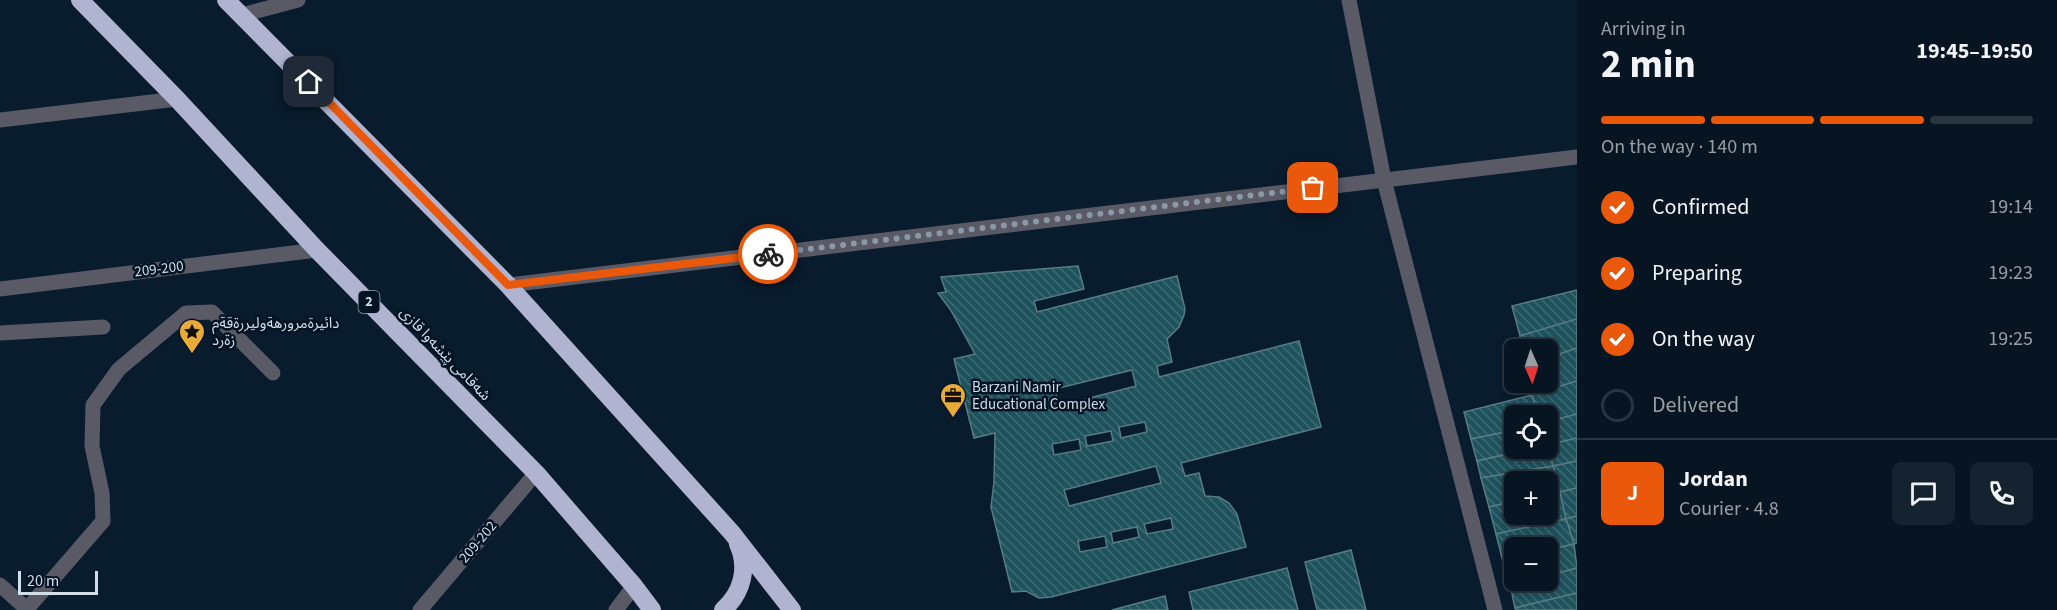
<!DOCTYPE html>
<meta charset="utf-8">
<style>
:root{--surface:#071522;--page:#15222f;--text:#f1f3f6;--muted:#989fa5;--line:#283440;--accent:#ea580c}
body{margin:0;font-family:"Source Sans 3","Noto Sans Arabic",sans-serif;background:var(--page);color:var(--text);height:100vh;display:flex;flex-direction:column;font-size:22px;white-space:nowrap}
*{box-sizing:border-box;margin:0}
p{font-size:20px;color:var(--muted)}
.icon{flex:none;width:33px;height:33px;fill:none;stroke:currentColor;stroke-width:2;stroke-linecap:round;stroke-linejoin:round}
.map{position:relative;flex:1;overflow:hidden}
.details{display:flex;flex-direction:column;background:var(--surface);width:480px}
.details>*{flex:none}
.needle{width:39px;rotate:177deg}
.fabs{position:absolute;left:1504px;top:339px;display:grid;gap:12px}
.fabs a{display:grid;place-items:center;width:54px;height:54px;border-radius:9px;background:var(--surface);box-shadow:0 3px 9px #0003,0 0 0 2px var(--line);font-size:30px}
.scale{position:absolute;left:18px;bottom:15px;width:80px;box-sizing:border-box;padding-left:6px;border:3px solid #d1dde9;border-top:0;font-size:16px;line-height:21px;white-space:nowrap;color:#d1dde9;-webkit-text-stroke:4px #021323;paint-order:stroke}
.pin{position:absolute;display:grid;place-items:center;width:51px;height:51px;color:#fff;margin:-26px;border-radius:12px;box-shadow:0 3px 9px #0006}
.courier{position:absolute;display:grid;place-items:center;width:60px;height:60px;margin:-30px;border:4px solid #ea580c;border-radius:50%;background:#fff;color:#222;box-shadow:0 2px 8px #0007}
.summary em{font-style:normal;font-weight:700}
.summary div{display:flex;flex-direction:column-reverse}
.summary{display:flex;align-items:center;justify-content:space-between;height:102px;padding:0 24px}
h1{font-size:39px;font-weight:700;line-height:45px}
.bar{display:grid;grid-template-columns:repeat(4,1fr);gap:9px 6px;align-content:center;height:72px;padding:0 24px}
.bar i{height:8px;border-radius:4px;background:var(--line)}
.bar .selected{background:var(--accent)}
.bar p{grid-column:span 4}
.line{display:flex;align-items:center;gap:15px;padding:0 24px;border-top:2px solid var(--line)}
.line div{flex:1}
.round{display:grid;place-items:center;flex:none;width:63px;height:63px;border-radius:9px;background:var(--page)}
ol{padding:0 24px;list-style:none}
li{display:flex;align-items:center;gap:18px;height:66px}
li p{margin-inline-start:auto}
li .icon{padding:6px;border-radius:50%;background:var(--accent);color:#fff;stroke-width:4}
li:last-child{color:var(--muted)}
li i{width:33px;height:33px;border:3px solid var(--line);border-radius:50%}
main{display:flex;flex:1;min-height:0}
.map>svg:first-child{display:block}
.building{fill:url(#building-back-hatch);stroke:#587c84;stroke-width:1.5;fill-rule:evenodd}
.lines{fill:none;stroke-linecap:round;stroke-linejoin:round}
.minor{stroke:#595a66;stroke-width:15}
.highway{stroke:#b1b4d1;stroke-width:18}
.done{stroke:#8b99a7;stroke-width:6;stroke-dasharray:0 10.8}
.route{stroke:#ea580c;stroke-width:8}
.labels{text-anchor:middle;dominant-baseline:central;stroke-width:5;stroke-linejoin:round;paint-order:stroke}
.shield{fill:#021323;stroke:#93a0ae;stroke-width:1.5}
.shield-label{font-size:14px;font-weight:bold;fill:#d1dde9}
.street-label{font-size:15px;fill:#d1dde9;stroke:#021323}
.poi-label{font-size:15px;fill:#d1dde9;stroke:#021323;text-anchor:start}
</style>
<main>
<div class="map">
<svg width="1577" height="610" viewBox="0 0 1577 610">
<defs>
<pattern id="building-back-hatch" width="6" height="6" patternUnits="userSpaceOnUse" patternTransform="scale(1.5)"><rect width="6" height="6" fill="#1e525d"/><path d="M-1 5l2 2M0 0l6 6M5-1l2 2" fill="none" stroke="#3e6a74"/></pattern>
</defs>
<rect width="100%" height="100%" fill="#091c2d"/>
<g class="building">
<path d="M 1078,266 L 1084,289 L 1034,301 L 1037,312 L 1177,276 L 1185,309 L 1184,315 L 1179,327 L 1167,339 L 1172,362 L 1157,366 L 1159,377 L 1299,341 L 1321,427 L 1181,463 L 1185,476 L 1199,473 L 1205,496 L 1219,497 L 1229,503 L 1237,514 L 1246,547 L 1051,597 L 1039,598 L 1026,591 L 1012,592 L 991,507 L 994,482 L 995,433 L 974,438 L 954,359 L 975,354 L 950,309 L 938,293 L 946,292 L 941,277 ZM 1132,370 L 1136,386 L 1059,406 L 1055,389 ZM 1145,422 L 1147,432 L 1121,438 L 1119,427 ZM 1111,431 L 1113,441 L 1087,446 L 1085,436 ZM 1079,439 L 1081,450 L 1054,455 L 1052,444 ZM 1156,466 L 1161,483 L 1069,506 L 1064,490 ZM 1171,518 L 1173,529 L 1147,534 L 1144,524 ZM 1137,527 L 1139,537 L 1113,543 L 1111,532 ZM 1105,536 L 1107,547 L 1080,552 L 1078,541 Z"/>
<polygon points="1577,290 1577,319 1520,336 1512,306"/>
<polygon points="1577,319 1577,348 1548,358 1548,350 1522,350 1520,336"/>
<polygon points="1577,348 1577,381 1532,395 1529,382 1548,382 1548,358"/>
<polygon points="1577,381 1577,414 1548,422 1548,416 1538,416 1532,395"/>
<polygon points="1532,395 1538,416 1515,416 1515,430 1471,439 1464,412"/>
<polygon points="1577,414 1577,438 1548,445 1548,422"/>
<polygon points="1515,430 1515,448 1533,448 1477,461 1471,439"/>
<polygon points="1577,438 1577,461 1553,466 1548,445"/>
<polygon points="1548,447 1553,466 1481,478 1477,461 1533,448"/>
<polygon points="1577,461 1577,488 1560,492 1553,466"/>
<polygon points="1553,466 1560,492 1548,494 1548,482 1515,482 1515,501 1489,507 1481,478"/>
<polygon points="1577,488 1577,516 1566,519 1560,492"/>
<polygon points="1560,492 1566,519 1496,534 1489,507 1515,501 1515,514 1548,514 1548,494"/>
<polygon points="1577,516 1577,543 1574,544 1566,519"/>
<polygon points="1566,519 1574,544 1548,550 1548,548 1515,548 1515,559 1503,562 1496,534"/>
<polygon points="1574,544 1577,568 1548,576 1548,550"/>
<polygon points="1351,550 1366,610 1317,610 1305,562"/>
<polygon points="1515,559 1515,580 1529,580 1510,585 1503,562"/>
<polygon points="1287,568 1298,610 1193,610 1189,592"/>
<polygon points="1577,568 1577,593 1515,608 1510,585 1529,580 1548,580 1548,576"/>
<polygon points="1577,593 1577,610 1516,610 1515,608"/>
<polygon points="1165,596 1168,610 1112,610"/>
</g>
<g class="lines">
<g class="minor">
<polyline points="1349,0 1384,180 1495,610"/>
<polyline points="242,15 298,0"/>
<polyline points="0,120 177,99"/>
<polyline points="508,285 1577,157"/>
<polyline points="0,289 317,250"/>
<polyline points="0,333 103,327"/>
<polyline points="0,585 28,610"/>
<polyline points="27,609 103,521 102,493 92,446 93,405 119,369 186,313 212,312 273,373"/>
<polyline points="420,610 536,473"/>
<polyline points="616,610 634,586"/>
</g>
<g class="highway">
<polyline points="80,0 177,99 317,250 536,473 634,586 652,610"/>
<polyline points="226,0 508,285 732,533 792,610"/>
<path d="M 723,610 C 742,593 749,568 738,544"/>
</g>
</g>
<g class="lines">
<polyline class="done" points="768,254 1313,188"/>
<polyline class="route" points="309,82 508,285 768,254"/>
</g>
<defs>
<symbol id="sight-pin" viewBox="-11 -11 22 30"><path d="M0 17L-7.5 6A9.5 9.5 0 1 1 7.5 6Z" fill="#e9ab38" stroke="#021323"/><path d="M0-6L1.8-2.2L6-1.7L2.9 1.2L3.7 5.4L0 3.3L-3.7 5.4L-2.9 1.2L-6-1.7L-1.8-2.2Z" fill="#111"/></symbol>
<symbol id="office-pin" viewBox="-11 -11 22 30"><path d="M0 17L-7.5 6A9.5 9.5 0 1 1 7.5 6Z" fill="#e9ab38" stroke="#021323"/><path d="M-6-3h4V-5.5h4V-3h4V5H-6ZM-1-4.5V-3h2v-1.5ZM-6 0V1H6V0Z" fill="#111"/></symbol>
</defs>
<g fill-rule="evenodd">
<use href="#sight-pin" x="177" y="317" width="30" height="40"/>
<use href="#office-pin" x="938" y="381" width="30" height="40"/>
</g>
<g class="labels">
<rect class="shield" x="358.5" y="291" width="21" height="22" rx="4.5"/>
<g class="shield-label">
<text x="369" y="302">2</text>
</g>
<g class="street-label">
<text transform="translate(159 269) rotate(-7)">209-200</text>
<text transform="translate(445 354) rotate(46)">شەقامی پێشەوا قازی</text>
<text transform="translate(478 542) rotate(-50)">209-202</text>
</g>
<g class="poi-label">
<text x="212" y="323">دائيرةمرورهةوليررةقةم<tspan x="212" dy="17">زةرد</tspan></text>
<text x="972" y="387">Barzani Namir<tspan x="972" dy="17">Educational Complex</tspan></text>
</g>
</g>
</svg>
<div class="fabs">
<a><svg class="needle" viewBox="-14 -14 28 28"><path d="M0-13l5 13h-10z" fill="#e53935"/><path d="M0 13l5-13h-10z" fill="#989fa5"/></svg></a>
<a><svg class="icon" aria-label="locate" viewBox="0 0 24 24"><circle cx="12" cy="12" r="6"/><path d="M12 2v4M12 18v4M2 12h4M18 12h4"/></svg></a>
<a>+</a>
<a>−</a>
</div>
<div class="scale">20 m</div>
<div class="pin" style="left:1313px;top:188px;background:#ea580c"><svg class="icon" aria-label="bag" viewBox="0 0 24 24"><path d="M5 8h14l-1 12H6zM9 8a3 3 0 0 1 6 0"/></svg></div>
<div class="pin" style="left:309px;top:82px;background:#1f2937"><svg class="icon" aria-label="home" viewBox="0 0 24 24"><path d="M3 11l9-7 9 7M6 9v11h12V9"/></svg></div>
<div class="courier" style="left:768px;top:254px"><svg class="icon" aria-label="bike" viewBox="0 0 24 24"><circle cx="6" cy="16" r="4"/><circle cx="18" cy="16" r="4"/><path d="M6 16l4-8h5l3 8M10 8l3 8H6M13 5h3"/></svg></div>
</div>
<section class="details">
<div class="summary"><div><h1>2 min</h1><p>Arriving in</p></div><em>19:45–19:50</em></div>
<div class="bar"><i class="selected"></i><i class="selected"></i><i class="selected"></i><i></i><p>On the way · 140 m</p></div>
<ol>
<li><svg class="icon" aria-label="check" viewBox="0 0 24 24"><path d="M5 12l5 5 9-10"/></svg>Confirmed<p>19:14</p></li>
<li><svg class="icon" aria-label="check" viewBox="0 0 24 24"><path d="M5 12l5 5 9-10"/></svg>Preparing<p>19:23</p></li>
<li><svg class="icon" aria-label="check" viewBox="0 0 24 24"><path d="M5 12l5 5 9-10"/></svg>On the way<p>19:25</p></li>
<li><i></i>Delivered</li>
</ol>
<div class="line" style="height:108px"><b class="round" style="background:var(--accent);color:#fff">J</b><div><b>Jordan</b><p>Courier · 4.8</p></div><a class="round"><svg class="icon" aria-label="chat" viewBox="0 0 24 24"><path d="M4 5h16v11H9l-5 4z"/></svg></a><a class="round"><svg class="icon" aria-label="phone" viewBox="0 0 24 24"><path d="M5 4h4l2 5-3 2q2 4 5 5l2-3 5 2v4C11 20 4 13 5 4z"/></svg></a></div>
</section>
</main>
